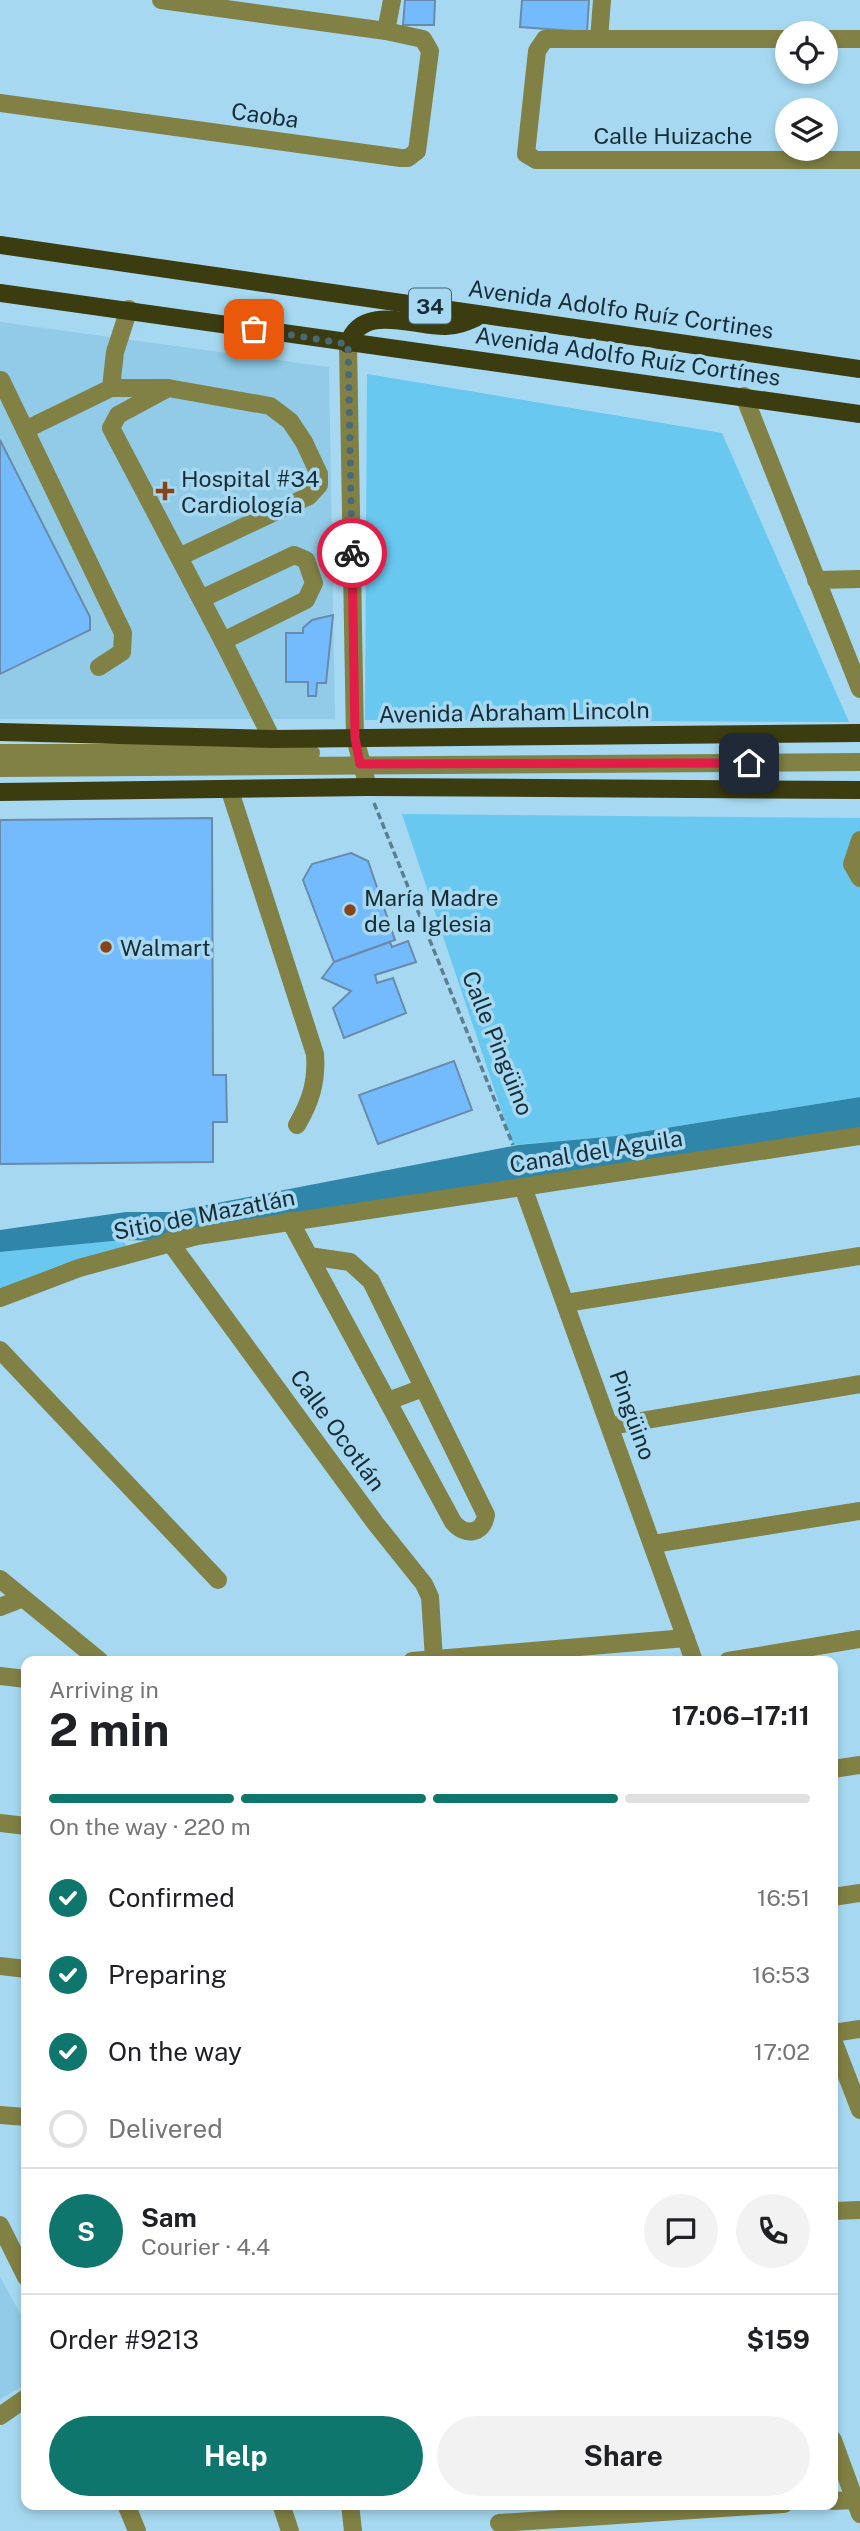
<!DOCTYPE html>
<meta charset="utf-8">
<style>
:root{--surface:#fff;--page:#f2f2f2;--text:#202124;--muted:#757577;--line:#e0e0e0;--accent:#0f766e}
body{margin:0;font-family:"Public Sans",sans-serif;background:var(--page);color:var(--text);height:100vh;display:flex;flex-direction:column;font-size:26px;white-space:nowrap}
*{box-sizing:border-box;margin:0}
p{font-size:23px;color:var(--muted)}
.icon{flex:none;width:38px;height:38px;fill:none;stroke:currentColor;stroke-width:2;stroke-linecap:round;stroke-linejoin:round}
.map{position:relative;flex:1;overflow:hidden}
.panel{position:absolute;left:21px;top:1656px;width:817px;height:854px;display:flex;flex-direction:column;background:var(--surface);border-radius:14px;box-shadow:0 4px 10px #0003}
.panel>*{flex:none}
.fabs{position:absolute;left:775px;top:21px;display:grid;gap:14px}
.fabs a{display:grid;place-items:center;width:63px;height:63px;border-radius:50%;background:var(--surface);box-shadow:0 4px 10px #0003;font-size:35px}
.pin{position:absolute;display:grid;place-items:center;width:60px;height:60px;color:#fff;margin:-30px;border-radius:14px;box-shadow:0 4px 10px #0006}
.courier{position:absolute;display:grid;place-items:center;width:70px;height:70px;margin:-35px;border:5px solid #e11d48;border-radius:50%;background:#fff;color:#222;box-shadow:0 2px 9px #0007}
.summary em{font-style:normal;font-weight:700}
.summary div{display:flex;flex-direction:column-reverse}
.summary{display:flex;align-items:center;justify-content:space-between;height:119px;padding:0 28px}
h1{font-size:46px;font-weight:700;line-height:52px}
.bar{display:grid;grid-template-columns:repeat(4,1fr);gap:10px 7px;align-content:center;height:84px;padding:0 28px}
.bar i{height:9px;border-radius:5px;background:var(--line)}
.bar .active{background:var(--accent)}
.bar p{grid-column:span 4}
.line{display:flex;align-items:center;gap:18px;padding:0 28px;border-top:2px solid var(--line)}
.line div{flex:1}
.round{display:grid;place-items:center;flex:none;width:74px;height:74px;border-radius:37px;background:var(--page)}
ol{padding:0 28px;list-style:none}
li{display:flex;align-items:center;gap:21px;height:77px}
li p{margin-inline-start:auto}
li .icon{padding:7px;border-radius:50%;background:var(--accent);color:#fff;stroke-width:4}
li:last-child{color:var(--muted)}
li i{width:38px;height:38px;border:4px solid var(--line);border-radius:50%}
.cta{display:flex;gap:14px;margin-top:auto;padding:14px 28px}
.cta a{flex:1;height:80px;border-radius:42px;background:var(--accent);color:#fff;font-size:28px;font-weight:700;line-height:80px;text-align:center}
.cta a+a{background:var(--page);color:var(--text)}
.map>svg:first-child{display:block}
.built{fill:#91cbe7}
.green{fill:#68c8f0}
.water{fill:#2f86a9}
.building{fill:#74bbfe;stroke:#698aab;stroke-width:2}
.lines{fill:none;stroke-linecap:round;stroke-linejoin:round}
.path{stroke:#5c7f8f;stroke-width:3.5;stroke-dasharray:7 3.5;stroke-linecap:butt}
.minor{stroke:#818045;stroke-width:18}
.major{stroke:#3c3c11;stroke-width:18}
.done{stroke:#4a6977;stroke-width:7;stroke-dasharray:0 12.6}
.route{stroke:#e11d48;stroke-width:9}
.poi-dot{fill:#874319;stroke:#a6d9f1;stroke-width:2.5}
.labels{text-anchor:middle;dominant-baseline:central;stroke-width:7;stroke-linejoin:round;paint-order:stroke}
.shield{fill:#a6d9f1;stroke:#43606d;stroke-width:2}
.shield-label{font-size:21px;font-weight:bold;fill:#182c35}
.street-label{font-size:23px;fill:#182c35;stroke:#a6d9f1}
.poi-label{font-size:23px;fill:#182c35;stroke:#a6d9f1;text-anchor:start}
</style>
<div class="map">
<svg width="860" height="2531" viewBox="0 0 860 2531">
<rect width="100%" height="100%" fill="#a6d9f1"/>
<g class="built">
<polygon points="0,322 329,367 335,719 0,719"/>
<polygon points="0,2277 26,2324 26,2384 0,2399"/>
</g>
<g class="green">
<polygon points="367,374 722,433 849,722 365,720"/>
<polygon points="402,814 860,818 860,1097 616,1136 513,1145"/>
<polygon points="123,1240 130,1252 0,1298 0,1252"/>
</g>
<polygon class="water" points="860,1097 860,1136 169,1241 123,1240 0,1252 0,1230 126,1212 170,1212 518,1145 616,1136"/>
<g class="building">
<polygon points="405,0 435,0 434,25 403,25"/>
<polygon points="522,0 589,0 587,32 520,27"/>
<polygon points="0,440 90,617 90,630 0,674"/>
<polygon points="333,615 326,683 317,683 316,696 308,696 308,682 286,682 286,633 303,633 303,628 312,620"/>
<polygon points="212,818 213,1075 226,1075 227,1122 213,1122 213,1162 0,1164 0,820"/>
<polygon points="351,853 368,861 395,940 334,962 303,880 312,864"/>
<polygon points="408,941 416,962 375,975 377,983 393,978 406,1013 344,1038 333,1008 351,991 322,978 334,962 390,942 392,947"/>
<polygon points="454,1061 472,1110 378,1144 359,1095"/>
</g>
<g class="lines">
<polyline class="path" points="374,803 513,1145"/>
<g class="minor">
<polyline points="386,31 392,0"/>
<polyline points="599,39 602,0"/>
<polyline points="788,39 545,39 537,51 526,154 536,160 860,160"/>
<polyline points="826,39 860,39"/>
<polyline points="0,103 401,158 408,158 417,151 430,51 423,39 386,31 161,0"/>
<polyline points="348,344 355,738 368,787"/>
<polyline points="1,380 123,633 122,652 99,667"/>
<polyline points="111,388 168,388 270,406 290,421 304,442 319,474 319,485 309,496 179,557"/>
<polyline points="168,388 118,415 111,428 223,641 306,600 314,583 306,560 294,555 201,599"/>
<polyline points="744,396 860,689"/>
<polyline points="25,430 111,388 115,352 129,309"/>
<polyline points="816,580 860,579"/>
<polyline points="223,641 272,739"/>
<polyline points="0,753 311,753"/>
<polyline points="0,768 860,762"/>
<path d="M 230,791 L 315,1054 C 317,1081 311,1101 297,1125"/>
<polyline points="860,840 852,864 860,878"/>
<polyline points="523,1187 694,1661"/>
<path d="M 290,1221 L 309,1256 L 453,1522 C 464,1536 483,1535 486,1515 L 371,1281 L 350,1262 L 309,1256"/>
<polyline points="169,1241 376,1524 424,1584 430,1597 434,1659"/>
<polyline points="0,1298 79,1268 197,1236 860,1136"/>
<polyline points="566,1303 860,1256"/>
<polyline points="0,1350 218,1580"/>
<polyline points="388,1401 423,1388"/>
<polyline points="611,1426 860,1384"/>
<polyline points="653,1544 860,1511"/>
<polyline points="0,1579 100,1661"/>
<polyline points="0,1607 23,1598"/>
<polyline points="412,1661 686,1638"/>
<polyline points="728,1661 860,1639"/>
<polyline points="0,1676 26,1679"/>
<polyline points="833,1769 860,1765"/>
<polyline points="0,1823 26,1826"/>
<polyline points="833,1897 860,1893"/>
<polyline points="0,1966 26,1969"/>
<polyline points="833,2033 860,2029"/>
<polyline points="833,2040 860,2110"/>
<polyline points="0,2115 26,2117"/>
<polyline points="833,2211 860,2210"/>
<polyline points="0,2225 26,2277"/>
<polyline points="0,2416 26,2398"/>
<polyline points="833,2440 860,2514"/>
<polyline points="833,2501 855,2500"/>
<polyline points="126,2504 137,2531"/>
<polyline points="281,2504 290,2531"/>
<polyline points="350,2504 353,2531"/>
<polyline points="499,2523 784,2504"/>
</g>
<g class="major">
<polyline points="0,245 860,369"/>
<polyline points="0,293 860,414"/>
<path d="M 348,344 C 362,302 414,327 446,326 C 459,326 470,320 482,315"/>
<polyline points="0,732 272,739 860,733"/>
<polyline points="0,792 368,787 860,790"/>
</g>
</g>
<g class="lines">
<polyline class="done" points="254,329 348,344 352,553"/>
<polyline class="route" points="352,553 355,738 360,764 749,763"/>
</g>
<g class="poi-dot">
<path d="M161.5 480.5h7v7h7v7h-7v7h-7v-7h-7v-7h7z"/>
<circle cx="350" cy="910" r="7"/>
<circle cx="106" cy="947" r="7"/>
</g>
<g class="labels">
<rect class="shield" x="409" y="288.5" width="42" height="35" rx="5"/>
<g class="shield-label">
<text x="430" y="306">34</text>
</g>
<g class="street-label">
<text transform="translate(265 115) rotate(8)">Caoba</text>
<text x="673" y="135">Calle Huizache</text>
<text transform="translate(621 309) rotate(8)">Avenida Adolfo Ruíz Cortines</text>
<text transform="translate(628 356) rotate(8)">Avenida Adolfo Ruíz Cortínes</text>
<text transform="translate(514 712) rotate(-1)">Avenida Abraham Lincoln</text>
<text transform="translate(498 1043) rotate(68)">Calle Pingüino</text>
<text transform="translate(596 1151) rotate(-9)">Canal del Aguila</text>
<text transform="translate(204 1214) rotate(-11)">Sitio de Mazatlán</text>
<text transform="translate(633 1415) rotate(70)">Pingüino</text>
<text transform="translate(338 1430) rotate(54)">Calle Ocotlán</text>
</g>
<g class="poi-label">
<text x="181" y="478">Hospital #34<tspan x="181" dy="26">Cardiología</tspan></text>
<text x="364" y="897">María Madre<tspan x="364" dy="26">de la Iglesia</tspan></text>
<text x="120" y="947">Walmart</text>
</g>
</g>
</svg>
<div class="fabs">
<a><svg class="icon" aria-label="locate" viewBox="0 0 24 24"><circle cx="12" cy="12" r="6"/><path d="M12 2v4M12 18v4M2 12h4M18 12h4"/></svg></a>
<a><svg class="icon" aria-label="layers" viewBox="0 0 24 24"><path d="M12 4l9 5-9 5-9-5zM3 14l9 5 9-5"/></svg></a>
</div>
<div class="pin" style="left:254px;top:329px;background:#ea580c"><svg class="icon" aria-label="bag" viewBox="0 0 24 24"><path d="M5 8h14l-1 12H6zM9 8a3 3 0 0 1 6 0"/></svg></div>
<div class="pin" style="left:749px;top:763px;background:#1f2937"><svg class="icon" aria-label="home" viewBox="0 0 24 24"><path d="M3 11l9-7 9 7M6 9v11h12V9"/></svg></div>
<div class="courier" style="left:352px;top:553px"><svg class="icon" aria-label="bike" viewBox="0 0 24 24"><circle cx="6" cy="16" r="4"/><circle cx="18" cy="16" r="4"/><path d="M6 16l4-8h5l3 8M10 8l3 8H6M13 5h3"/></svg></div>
<section class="panel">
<div class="summary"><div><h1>2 min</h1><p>Arriving in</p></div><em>17:06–17:11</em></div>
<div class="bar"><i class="active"></i><i class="active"></i><i class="active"></i><i></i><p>On the way · 220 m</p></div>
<ol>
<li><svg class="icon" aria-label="check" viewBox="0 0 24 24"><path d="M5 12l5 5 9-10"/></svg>Confirmed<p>16:51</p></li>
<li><svg class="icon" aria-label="check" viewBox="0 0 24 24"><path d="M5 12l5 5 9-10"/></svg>Preparing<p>16:53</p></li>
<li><svg class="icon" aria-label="check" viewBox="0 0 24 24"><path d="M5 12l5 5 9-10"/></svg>On the way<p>17:02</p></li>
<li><i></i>Delivered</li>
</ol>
<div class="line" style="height:126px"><b class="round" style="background:var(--accent);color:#fff">S</b><div><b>Sam</b><p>Courier · 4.4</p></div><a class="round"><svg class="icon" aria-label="chat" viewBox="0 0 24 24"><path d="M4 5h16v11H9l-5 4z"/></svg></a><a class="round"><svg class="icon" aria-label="phone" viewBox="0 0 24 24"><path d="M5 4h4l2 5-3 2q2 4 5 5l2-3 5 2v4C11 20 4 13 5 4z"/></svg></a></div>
<div class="line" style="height:91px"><div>Order #9213</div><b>$159</b></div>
<div class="cta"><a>Help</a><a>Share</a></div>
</section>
</div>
